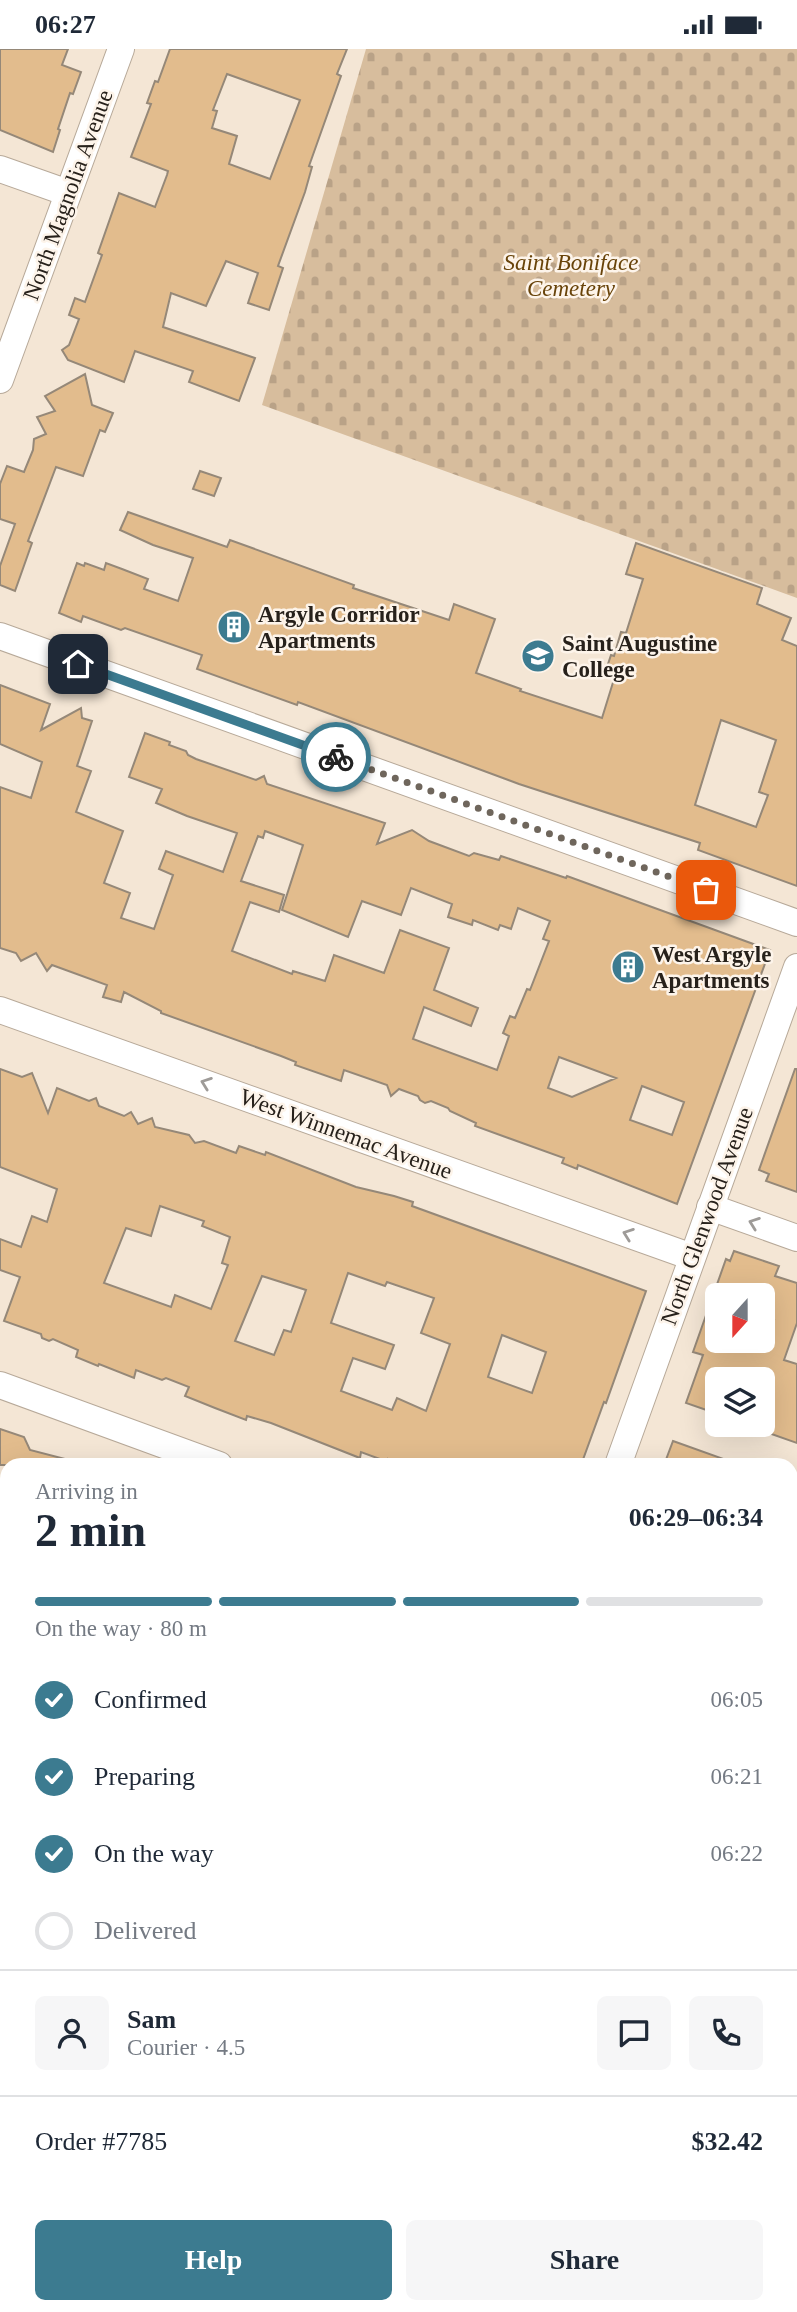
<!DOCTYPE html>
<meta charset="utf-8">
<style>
:root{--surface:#fff;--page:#f6f6f7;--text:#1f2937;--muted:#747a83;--line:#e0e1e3;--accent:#3c7b90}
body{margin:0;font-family:"Times New Roman",serif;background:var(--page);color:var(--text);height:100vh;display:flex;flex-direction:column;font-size:26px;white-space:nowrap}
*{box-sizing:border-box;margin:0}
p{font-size:23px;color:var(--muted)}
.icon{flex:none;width:38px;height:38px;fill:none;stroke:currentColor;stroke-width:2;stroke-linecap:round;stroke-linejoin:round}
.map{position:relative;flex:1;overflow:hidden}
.drawer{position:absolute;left:0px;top:1409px;width:798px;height:856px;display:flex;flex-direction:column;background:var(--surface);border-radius:21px 21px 0 0;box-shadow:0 7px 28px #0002}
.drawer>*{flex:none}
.needle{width:46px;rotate:201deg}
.controls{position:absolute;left:705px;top:1234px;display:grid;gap:14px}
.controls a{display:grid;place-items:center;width:70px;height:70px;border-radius:10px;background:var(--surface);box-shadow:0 7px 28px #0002;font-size:35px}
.pin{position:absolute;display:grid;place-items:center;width:60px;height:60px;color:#fff;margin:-30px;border-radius:14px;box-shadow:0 4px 10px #0006}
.courier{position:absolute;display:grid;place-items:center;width:70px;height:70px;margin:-35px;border:5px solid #3c7b90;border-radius:50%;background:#fff;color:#222;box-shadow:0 2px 9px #0007}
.headline em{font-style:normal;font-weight:800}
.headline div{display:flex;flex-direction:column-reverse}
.headline{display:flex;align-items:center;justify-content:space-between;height:119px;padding:0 35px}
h1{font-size:46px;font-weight:800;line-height:52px}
.bar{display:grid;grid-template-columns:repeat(4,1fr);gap:10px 7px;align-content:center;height:84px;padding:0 35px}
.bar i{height:9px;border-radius:5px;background:var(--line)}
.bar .current{background:var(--accent)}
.bar p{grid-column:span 4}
.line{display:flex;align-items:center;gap:18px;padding:0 35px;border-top:2px solid var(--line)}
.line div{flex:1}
.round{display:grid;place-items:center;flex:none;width:74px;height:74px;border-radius:10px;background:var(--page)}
ol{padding:0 35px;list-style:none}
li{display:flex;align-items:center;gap:21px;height:77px}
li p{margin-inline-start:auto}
li .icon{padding:7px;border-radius:50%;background:var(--accent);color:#fff;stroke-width:4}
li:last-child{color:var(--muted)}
li i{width:38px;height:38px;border:4px solid var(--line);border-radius:50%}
.cta{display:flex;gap:14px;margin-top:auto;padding:14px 35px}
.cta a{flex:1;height:80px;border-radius:10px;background:var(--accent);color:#fff;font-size:28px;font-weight:800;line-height:80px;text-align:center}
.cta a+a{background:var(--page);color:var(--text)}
.status{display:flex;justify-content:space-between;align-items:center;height:49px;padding:0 35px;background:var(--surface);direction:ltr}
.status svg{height:19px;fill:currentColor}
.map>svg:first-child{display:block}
.cemetery{fill:url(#cemetery-stones)}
.building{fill:#e2bc8d;stroke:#958878;stroke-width:2;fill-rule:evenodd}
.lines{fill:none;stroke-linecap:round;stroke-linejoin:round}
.street-casing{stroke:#b7a999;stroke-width:28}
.primary-casing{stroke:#fff;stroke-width:40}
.street{stroke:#fff;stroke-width:26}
.primary{stroke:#fdddb5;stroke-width:38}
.oneway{stroke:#9e9b98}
.done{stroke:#6f665c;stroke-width:7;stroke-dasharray:0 12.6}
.route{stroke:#3c7b90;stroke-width:9}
.labels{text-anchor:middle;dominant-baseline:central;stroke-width:5;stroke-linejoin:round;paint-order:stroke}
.street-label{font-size:23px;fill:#27211b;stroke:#fdf4ea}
.park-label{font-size:23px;font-style:italic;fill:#684309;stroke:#fdf4ea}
.poi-label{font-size:23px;font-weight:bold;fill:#27211b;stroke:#fdf4ea;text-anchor:start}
</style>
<div class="status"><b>06:27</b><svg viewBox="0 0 49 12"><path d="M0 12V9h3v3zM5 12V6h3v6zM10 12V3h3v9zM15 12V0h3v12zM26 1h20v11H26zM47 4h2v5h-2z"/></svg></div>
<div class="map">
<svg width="797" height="2263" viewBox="0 0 797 2263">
<defs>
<pattern id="cemetery-stones" width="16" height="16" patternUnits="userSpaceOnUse" patternTransform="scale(1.75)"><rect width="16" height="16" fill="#d7bd9d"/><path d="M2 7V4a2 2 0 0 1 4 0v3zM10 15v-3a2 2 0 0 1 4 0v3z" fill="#b9a287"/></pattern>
</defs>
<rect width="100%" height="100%" fill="#f4e6d5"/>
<polygon class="cemetery" points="366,0 797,0 797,549 262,356"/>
<g class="building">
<polygon points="0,0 68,0 62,16 81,23 73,45 70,44 58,80 60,81 53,103 0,81"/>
<path d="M 170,0 L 347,0 L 337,25 L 341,27 L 309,117 L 312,118 L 305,143 L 278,217 L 283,219 L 269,261 L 248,254 L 258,224 L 226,212 L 206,257 L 171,244 L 163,278 L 255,309 L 239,352 L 189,333 L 193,322 L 135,302 L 124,333 L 68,311 L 62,301 L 69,296 L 79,270 L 69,266 L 75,249 L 85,253 L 102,206 L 98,204 L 119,144 L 155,158 L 167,126 L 168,122 L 131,108 L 151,55 L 147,54 L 155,32 L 158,33 ZM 227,25 L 300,51 L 270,130 L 229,115 L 237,87 L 212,79 L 217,62 L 213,61 Z"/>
<polygon points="85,325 92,356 113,364 105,383 100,381 83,427 56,418 28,492 32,494 15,542 0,536 0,517 15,475 0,470 0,435 7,417 24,423 33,401 34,390 46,385 37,368 55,362 45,347"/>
<polygon points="200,422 221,429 214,447 193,440"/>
<path d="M 128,463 L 227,498 L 230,491 L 354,536 L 353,539 L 449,571 L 454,555 L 495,570 L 476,624 L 521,640 L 520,642 L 602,669 L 615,627 L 605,624 L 611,606 L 614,607 L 621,583 L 626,584 L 643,530 L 626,525 L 636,494 L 762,539 L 757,555 L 791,569 L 782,591 L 797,597 L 797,837 L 698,801 L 700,794 L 519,735 L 298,653 L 297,656 L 197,620 L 202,606 L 125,579 L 121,581 L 83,567 L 81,573 L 59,564 L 77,514 L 84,517 L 85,514 L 104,521 L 106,514 L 122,520 L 148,530 L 144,540 L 178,552 L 193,509 L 153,496 L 120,481 ZM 721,671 L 776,691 L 759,743 L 768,746 L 756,778 L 695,756 Z"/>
<path d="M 0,636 L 50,655 L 41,681 L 81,659 L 82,669 L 92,672 L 77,717 L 91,722 L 76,763 L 123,782 L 104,834 L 130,844 L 121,869 L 154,880 L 173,826 L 159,820 L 166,802 L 223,823 L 237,784 L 187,767 L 156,754 L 162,740 L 129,728 L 145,684 L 170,693 L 169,696 L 186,702 L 188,706 L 196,710 L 256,731 L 264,727 L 267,735 L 385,774 L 377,795 L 412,781 L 429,792 L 469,807 L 474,804 L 499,811 L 501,807 L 566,829 L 567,827 L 770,901 L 677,1155 L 578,1116 L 577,1120 L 562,1114 L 564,1109 L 475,1077 L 476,1074 L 450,1062 L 448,1059 L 431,1052 L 425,1054 L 420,1051 L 418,1047 L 399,1040 L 391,1047 L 387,1036 L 344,1021 L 341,1032 L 295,1016 L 296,1013 L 281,1007 L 161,964 L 161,962 L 124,943 L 121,953 L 103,948 L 107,936 L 52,916 L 47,922 L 36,904 L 21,912 L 16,904 L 0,899 L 0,738 L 31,749 L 42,713 L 0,695 ZM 265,782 L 303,796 L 282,861 L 348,888 L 362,852 L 401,866 L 411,839 L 452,855 L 448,868 L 472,876 L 473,871 L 498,881 L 500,876 L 511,880 L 518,859 L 550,872 L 543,890 L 549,892 L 530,941 L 527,940 L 515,969 L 510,967 L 503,984 L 509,987 L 497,1021 L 413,990 L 424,958 L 471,977 L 478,959 L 434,941 L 449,899 L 400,881 L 384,924 L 334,906 L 325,932 L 293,922 L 292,925 L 232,902 L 250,853 L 279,863 L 284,846 L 241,832 L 258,787 L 263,789 ZM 559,1008 L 616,1029 L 572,1048 L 548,1039 ZM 642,1037 L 684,1053 L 672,1086 L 630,1071 Z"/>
<path d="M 0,1020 L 22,1028 L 32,1024 L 48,1064 L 57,1039 L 89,1052 L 96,1049 L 99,1057 L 124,1067 L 131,1063 L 138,1075 L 152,1069 L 155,1078 L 189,1086 L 195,1094 L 204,1092 L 236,1104 L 239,1097 L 265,1106 L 266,1103 L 356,1138 L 394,1147 L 413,1153 L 412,1157 L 646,1242 L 606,1354 L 604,1353 L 581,1416 L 405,1416 L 388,1410 L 388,1413 L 361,1403 L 360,1409 L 271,1374 L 247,1367 L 246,1371 L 215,1359 L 185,1347 L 189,1338 L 166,1329 L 162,1331 L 136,1321 L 134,1329 L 99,1315 L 98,1317 L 76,1308 L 78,1301 L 53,1290 L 49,1292 L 42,1289 L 41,1285 L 4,1272 L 20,1228 L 0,1221 L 0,1190 L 21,1198 L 32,1167 L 47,1173 L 57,1140 L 0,1118 ZM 160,1157 L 204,1172 L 202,1177 L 230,1188 L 222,1214 L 228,1216 L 211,1260 L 175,1246 L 171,1258 L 104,1234 L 126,1179 L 151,1187 ZM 348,1224 L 385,1237 L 387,1233 L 434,1249 L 421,1284 L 450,1295 L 426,1362 L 397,1349 L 392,1361 L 341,1342 L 353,1309 L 385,1320 L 394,1296 L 331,1274 ZM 262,1227 L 306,1241 L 291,1283 L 284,1281 L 274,1306 L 235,1292 ZM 502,1286 L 546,1303 L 532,1344 L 488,1328 Z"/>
<polygon points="795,1020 797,1020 797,1143 766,1132 769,1125 759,1121"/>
<path d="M 734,1202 L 779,1217 L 775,1227 L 797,1234 L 797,1274 L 784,1311 L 797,1315 L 797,1394 L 763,1382 L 763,1330 L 718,1330 L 718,1365 L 686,1354 L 703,1306 L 693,1303 L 726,1210 L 730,1212 ZM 718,1246 L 763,1246 L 763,1267 L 774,1271 L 763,1302 L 760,1303 L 728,1292 L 718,1292 Z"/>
<polygon points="0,1380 24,1388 30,1401 65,1410 64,1416 0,1416"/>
<polygon points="673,1392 732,1413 731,1416 664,1416"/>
</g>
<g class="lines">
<defs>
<g id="street">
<polyline points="0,120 68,144"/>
<polyline points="0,331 121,0"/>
<polyline points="0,587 797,874"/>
<polyline points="0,961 692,1208"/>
<polyline points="710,1158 797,1189"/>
<polyline points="0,1336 219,1416"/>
<polyline points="618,1416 797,918"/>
<polyline points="791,1569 797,1572"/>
<polyline points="0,1644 7,1647"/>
<polyline points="791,1929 797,1931"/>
<polyline points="0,2173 7,2154"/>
<polyline points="312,2263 314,2258"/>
</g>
<g id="primary">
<polyline points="0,1985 7,1988"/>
<polyline points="756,2258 771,2263"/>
</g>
</defs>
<use href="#street" class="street-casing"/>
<use href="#primary" class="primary-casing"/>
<use href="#street" class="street"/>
<use href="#primary" class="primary"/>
</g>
<defs><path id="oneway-chevron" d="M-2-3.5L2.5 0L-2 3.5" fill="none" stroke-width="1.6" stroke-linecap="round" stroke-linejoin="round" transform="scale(1.75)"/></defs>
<g class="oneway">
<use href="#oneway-chevron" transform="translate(206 1034) rotate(-160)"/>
<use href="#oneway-chevron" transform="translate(754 1174) rotate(-160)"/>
<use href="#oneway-chevron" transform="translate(628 1185) rotate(-160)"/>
</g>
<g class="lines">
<polyline class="done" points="336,708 706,841"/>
<polyline class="route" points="78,615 336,708"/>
</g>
<defs>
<symbol id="building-disc" viewBox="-11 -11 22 22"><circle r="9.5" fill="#3c7b90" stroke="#fdf4ea"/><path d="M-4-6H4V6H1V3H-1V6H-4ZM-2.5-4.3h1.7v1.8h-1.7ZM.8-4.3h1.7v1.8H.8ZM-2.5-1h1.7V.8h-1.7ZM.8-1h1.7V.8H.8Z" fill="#fff"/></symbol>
<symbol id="university-disc" viewBox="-11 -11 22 22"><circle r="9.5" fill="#3c7b90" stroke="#fdf4ea"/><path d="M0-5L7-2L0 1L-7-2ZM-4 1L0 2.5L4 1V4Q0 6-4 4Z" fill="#fff"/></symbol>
</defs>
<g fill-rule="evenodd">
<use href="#building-disc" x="215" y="559" width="38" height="38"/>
<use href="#university-disc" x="519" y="588" width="38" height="38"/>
<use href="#building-disc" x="609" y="899" width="38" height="38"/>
</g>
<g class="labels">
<g class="street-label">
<text transform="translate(68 146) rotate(-70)">North Magnolia Avenue</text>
<text transform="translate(346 1085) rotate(20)">West Winnemac Avenue</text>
<text transform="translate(707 1167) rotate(-70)">North Glenwood Avenue</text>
</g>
<g class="park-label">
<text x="571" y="213">Saint Boniface<tspan x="571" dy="26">Cemetery</tspan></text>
</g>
<g class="poi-label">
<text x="258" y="565">Argyle Corridor<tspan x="258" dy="26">Apartments</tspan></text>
<text x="562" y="594">Saint Augustine<tspan x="562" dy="26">College</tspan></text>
<text x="652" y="905">West Argyle<tspan x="652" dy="26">Apartments</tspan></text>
</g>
</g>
</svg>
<div class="controls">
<a><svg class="needle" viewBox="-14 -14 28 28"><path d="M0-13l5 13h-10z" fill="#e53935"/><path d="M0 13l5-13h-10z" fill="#747a83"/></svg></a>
<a><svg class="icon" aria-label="layers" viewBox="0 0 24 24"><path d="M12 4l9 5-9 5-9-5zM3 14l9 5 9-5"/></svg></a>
</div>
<div class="pin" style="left:706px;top:841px;background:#ea580c"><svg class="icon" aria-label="bag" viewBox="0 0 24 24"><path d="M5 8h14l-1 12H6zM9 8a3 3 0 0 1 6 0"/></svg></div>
<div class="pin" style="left:78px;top:615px;background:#1f2937"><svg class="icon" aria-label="home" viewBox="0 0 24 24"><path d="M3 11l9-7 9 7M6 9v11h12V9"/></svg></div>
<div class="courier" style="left:336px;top:708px"><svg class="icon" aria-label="bike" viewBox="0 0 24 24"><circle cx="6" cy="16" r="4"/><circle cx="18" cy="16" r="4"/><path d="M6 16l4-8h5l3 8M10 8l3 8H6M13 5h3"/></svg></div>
<section class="drawer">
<div class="headline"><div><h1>2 min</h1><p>Arriving in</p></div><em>06:29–06:34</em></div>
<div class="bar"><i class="current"></i><i class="current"></i><i class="current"></i><i></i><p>On the way · 80 m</p></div>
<ol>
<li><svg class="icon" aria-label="check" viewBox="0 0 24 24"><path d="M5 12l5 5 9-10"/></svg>Confirmed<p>06:05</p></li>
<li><svg class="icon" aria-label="check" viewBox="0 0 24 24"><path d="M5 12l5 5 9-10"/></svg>Preparing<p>06:21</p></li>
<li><svg class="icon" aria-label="check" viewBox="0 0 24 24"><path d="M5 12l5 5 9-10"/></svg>On the way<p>06:22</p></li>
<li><i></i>Delivered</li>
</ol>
<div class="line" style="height:126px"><a class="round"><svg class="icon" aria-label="person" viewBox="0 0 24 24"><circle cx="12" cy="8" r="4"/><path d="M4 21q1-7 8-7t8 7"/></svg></a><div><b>Sam</b><p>Courier · 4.5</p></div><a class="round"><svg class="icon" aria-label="chat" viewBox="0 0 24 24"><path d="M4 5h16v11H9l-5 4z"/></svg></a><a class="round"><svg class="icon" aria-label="phone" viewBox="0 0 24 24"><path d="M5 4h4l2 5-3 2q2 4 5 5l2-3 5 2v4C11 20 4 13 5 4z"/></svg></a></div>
<div class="line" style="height:91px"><div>Order #7785</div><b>$32.42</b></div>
<div class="cta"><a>Help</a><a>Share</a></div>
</section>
</div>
